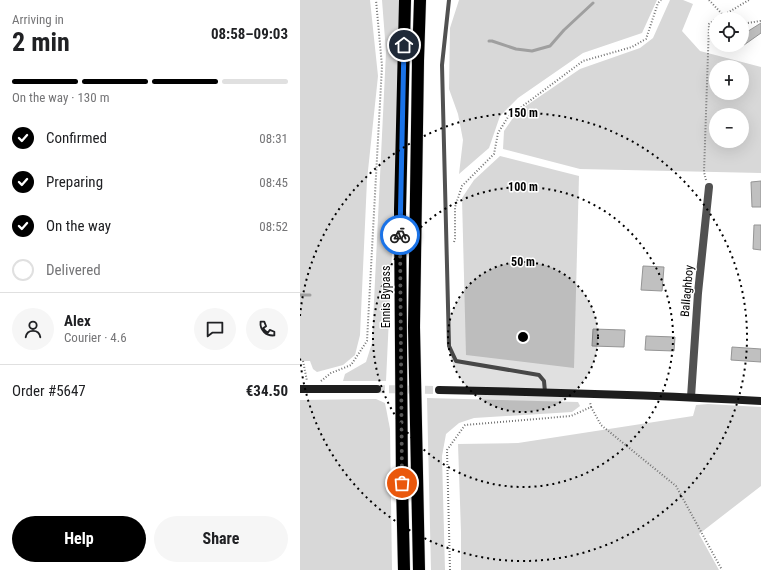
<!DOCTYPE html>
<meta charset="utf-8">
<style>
:root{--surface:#fff;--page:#f6f6f6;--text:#202124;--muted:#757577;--line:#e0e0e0;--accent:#000}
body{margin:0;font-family:"Roboto Condensed",sans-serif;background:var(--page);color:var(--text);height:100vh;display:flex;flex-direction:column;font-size:15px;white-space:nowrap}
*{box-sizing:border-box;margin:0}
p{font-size:13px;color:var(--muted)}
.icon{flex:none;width:22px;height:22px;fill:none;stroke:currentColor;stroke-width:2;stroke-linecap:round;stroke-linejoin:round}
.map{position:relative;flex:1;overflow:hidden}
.side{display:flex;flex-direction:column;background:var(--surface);width:300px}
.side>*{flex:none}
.fabs{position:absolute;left:409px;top:12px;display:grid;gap:8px}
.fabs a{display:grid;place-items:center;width:40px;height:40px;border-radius:50%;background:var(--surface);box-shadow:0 4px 16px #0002;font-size:20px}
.pin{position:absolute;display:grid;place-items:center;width:34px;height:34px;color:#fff;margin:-17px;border:2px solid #fff;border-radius:50%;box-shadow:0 1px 4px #0007}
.courier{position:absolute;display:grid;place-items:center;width:40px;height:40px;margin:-20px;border:3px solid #1a73e8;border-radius:50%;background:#fff;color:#222;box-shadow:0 1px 5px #0007}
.headline em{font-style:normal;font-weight:700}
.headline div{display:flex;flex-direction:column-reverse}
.headline{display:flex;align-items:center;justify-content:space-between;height:68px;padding:0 12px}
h1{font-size:26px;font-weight:700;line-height:30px}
.bar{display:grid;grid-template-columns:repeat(4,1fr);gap:6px 4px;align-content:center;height:48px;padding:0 12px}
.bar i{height:5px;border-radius:3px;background:var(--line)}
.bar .current{background:var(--accent)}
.bar p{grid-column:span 4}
.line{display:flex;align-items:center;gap:10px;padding:0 12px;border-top:1px solid var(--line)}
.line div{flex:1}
.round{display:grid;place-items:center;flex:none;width:42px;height:42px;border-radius:21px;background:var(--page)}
ol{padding:0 12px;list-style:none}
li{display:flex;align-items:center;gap:12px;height:44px}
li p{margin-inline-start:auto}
li .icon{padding:4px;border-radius:50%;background:var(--accent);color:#fff;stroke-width:4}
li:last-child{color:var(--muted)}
li i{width:22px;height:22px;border:2px solid var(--line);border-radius:50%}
.primary-button{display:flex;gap:8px;margin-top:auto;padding:8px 12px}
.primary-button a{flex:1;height:46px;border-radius:24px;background:var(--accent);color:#fff;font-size:16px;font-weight:700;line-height:46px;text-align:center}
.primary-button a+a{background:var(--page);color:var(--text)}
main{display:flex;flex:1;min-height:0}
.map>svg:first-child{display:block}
.green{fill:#d8d8d8;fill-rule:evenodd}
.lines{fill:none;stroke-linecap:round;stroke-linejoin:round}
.stream{stroke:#9f9f9f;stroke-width:3}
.building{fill:#c0c0c0;stroke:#959595}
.secondary-tunnel{stroke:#d9d9d9;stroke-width:8;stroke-dasharray:8 4;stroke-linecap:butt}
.motorway-casing{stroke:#dbdbdb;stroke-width:13}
.path{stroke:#737373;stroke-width:2;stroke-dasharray:1 2;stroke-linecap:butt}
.service{stroke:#515151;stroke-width:4}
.minor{stroke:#515151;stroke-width:8}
.secondary{stroke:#1e1e1e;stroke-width:8}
.motorway{stroke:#000;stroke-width:12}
.done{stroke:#595959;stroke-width:4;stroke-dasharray:0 7.2}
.route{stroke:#1a73e8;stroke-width:5}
.ring{fill:none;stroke:#000;stroke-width:2;stroke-dasharray:2 4}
.labels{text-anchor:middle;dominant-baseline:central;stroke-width:3;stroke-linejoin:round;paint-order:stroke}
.street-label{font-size:12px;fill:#000;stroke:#fff}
.centre{fill:#000;stroke:#fff;stroke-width:2}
.ring-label{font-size:12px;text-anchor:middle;font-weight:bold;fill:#000;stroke:#fff;stroke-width:3;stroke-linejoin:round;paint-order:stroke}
</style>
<main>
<section class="side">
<div class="headline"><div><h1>2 min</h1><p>Arriving in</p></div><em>08:58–09:03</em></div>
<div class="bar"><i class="current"></i><i class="current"></i><i class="current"></i><i></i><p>On the way · 130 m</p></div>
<ol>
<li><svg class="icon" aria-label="check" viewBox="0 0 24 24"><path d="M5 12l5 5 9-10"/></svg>Confirmed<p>08:31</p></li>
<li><svg class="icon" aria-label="check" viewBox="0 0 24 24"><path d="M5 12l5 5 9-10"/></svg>Preparing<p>08:45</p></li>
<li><svg class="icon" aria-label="check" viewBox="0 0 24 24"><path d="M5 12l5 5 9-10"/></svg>On the way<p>08:52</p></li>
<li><i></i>Delivered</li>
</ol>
<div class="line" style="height:72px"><a class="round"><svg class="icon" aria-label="person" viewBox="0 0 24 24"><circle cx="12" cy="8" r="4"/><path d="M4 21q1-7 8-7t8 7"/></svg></a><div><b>Alex</b><p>Courier · 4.6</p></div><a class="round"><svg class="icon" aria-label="chat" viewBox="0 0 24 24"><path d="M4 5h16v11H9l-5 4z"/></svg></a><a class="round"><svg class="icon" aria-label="phone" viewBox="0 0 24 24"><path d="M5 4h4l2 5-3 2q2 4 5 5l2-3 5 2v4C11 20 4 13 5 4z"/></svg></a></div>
<div class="line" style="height:52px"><div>Order #5647</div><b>€34.50</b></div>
<div class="primary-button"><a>Help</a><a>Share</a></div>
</section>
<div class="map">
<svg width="461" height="570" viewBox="0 0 461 570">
<rect width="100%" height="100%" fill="#fff"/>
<g class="green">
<polygon points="0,0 70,0 78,76 67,180 60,335 55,355 43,365 17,372 13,369 10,361 0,361"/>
<polygon points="82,0 104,0 86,381 43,381 45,374 66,362 72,343 86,52"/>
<polygon points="159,0 357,0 342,33 283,53 218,98 200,116 189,148 159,174 163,140 158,114 149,89 150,28"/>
<path d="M 370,0 L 383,0 L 393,4 L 382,31 L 400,51 L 461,67 L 461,173 L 280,169 L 203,149 L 204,131 L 217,112 L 280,69 L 340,48 L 353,38 ZM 416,67 L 442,67 L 442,93 L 416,93 ZM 416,115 L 442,115 L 442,141 L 416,141 Z"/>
<polygon points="200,156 279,176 274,368 166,355 162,198 174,180"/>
<polygon points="127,398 278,402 280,406 272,412 174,418 159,423 146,434 142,456 145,570 131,570"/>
<polygon points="76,399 85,403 90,429 92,570 0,570 0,400"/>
<polygon points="408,404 461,407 461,486 399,534 419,570 161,570 161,532 158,444 218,443 393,416 396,405"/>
</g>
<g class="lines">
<g class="stream">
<polyline points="189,41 192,41 216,49 232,51 250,46 264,30 293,3"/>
<polyline points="0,295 10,295"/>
</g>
</g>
<g class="building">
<polygon points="461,23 461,33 444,45 442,42 442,35"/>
<polygon points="461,181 461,207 452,207 451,182"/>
<polygon points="454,225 461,225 461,250 453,249"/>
<polygon points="343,266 364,267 362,291 341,290"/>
<polygon points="293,329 325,330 324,347 292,346"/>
<polygon points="346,336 375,337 374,351 345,350"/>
<polygon points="432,347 461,349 461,362 431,360"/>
</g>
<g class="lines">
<polyline class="secondary-tunnel" points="77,389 139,390"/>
<defs>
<g id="motorway">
<polyline points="104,570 102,483 100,210 105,0"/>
<polyline points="119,570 114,327 118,61 120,0"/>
</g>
</defs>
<use href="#motorway" class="motorway-casing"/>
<g class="path">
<polyline points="409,0 423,15 430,19"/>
<polyline points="417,19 449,0"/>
<polyline points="442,24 460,21 461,21"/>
<polyline points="406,180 404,172 409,24 416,19"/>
<polyline points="154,242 155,239 155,207 162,186 194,154 198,133 208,117 283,61 332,47 346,39 358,3 361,0"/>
<polyline points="3,361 7,381"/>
<polyline points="21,381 31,373 51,365 67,341 82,66 76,0"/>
<polyline points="291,407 301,425 376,486 422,570"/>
<polyline points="150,570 147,450 165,425 271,416 291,407 290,402"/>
</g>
<polyline class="service" points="149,0 142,65 149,346 156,361 239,375 244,381 245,392"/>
<polyline class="minor" points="391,397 398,293 409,187"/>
<g class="secondary">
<polyline points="0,389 77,389"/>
<path d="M 139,390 C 247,392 354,395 461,401"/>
</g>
<use href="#motorway" class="motorway"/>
</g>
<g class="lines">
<polyline class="done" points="100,235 102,483"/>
<polyline class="route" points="100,235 104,45"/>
</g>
<circle cx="223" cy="337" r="75" fill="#000" fill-opacity=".12"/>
<g class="ring">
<circle cx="223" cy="337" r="75"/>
<circle cx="223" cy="337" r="150"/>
<path d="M0 316A224 224 0 1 1 0 358"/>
</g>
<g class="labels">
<g class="street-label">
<text transform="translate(387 291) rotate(-85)">Ballaghboy</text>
<text transform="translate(86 297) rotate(-90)">Ennis Bypass</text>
</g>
</g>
<circle cx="223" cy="337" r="6" class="centre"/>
<g class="ring-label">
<text x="223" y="117">150 m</text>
<text x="223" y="191">100 m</text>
<text x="223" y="266">50 m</text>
</g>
</svg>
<div class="fabs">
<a><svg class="icon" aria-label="locate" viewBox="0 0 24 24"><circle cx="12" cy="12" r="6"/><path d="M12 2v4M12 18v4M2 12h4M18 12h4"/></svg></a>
<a>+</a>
<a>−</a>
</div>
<div class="pin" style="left:102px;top:483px;background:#ea580c"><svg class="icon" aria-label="bag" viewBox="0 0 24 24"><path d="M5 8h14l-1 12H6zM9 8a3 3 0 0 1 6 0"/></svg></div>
<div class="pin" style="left:104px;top:45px;background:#1f2937"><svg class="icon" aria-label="home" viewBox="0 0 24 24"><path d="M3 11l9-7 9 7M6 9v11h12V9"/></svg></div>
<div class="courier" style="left:100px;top:235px"><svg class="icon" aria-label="bike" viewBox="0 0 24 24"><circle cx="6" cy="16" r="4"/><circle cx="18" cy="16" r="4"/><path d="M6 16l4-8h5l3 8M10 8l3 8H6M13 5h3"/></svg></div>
</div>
</main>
